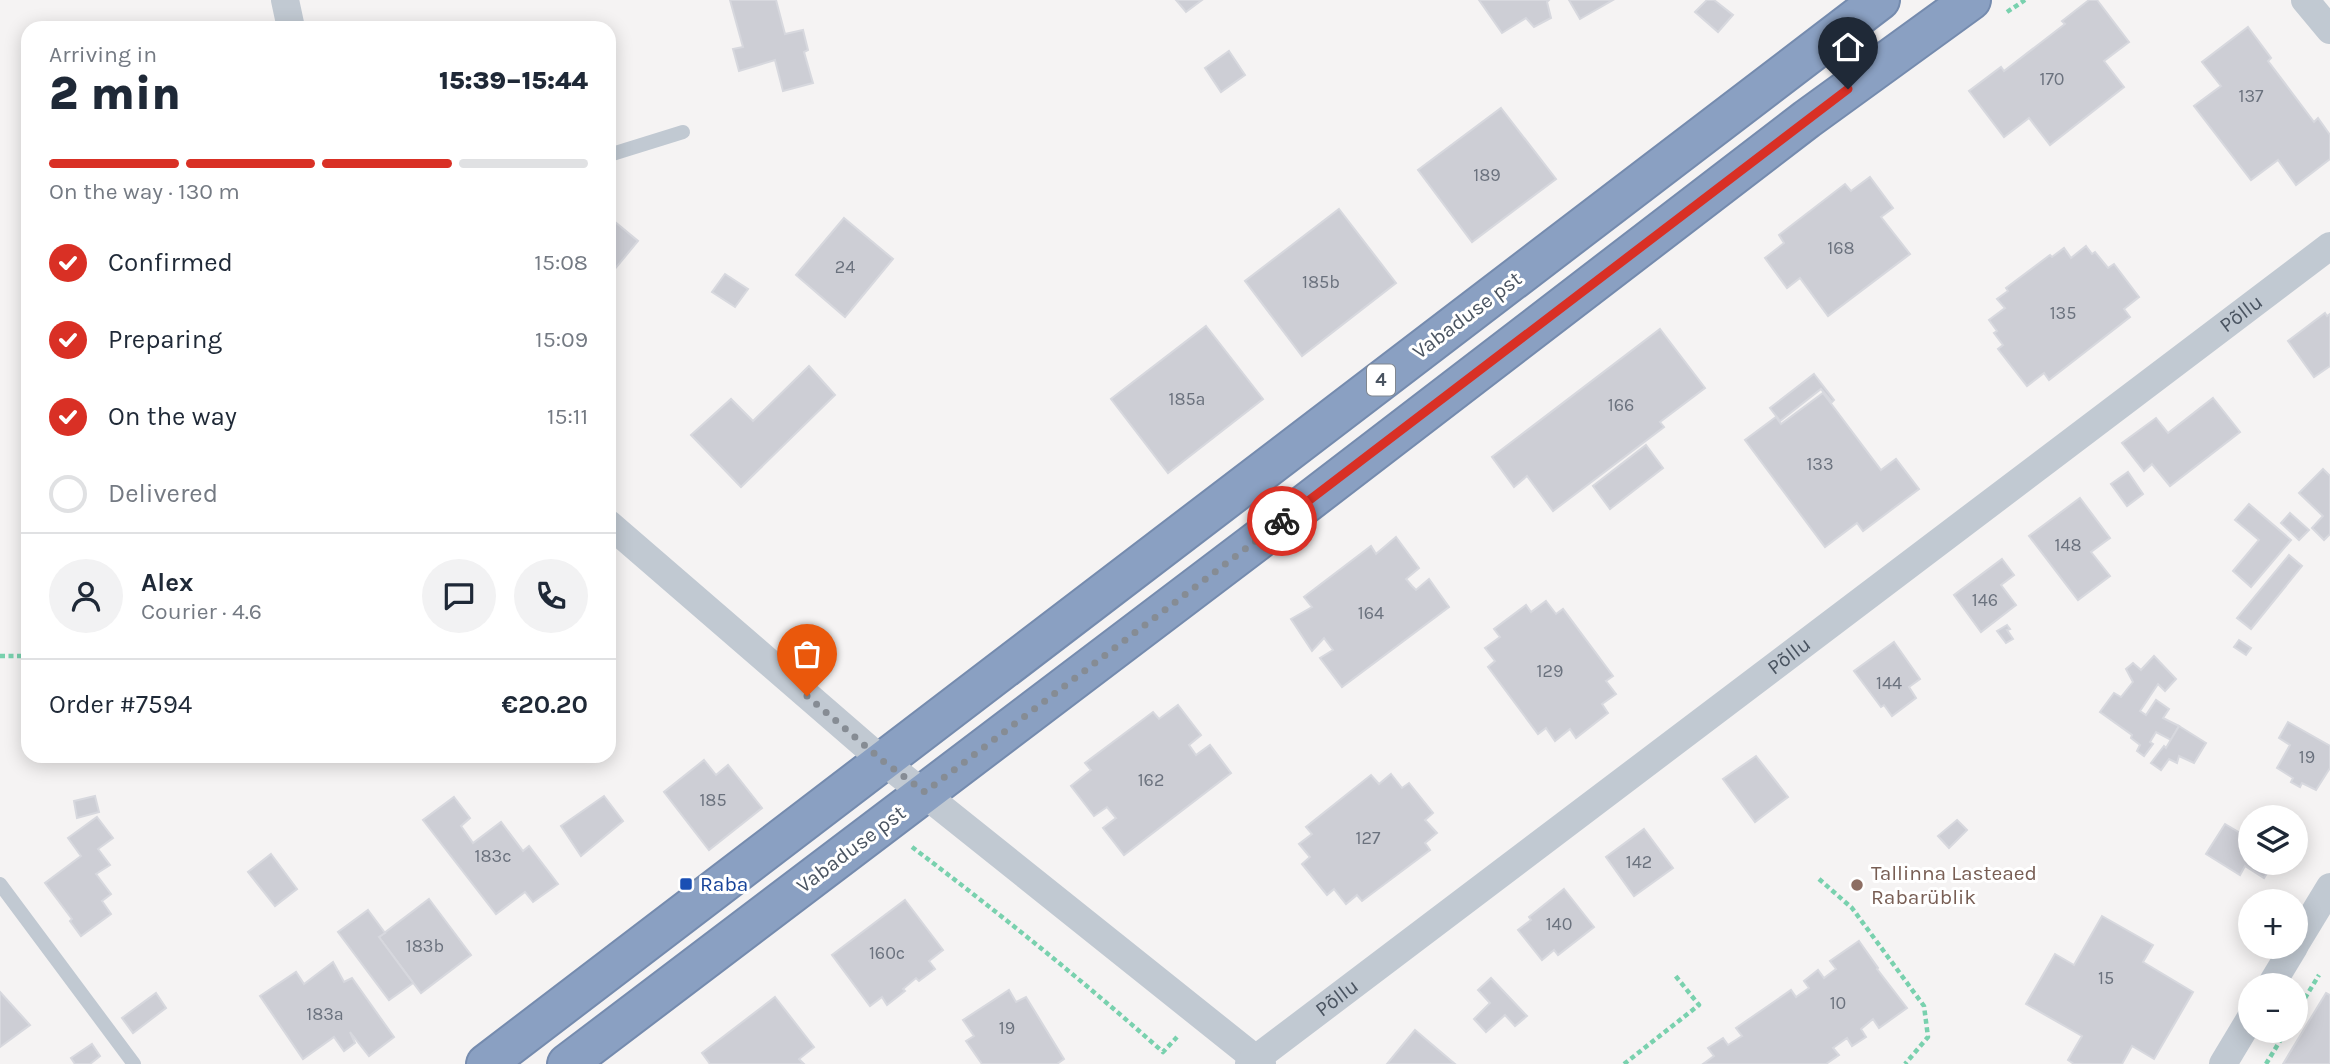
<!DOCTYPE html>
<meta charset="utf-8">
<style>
:root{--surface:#fff;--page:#f2f2f3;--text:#1f2937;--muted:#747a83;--line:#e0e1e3;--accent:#d93025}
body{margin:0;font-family:Karla,sans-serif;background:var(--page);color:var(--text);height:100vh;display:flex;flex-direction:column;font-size:26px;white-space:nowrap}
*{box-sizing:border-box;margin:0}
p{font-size:23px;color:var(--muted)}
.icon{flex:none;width:38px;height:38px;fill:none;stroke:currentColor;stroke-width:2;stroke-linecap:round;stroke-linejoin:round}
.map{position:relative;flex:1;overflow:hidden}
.sheet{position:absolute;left:21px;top:21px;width:595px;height:742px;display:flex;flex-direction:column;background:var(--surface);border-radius:21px;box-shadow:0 4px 18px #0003}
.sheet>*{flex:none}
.tools{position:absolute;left:2238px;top:805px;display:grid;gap:14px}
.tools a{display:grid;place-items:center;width:70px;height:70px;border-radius:50%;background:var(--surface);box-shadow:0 4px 18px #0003;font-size:35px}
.pin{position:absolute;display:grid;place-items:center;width:60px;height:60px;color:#fff;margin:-72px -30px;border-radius:50% 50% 50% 0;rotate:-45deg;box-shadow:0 0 7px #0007}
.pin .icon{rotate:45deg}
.courier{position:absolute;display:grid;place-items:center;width:70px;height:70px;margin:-35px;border:5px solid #d93025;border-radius:50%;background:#fff;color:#222;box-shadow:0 2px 9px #0007}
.summary em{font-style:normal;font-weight:800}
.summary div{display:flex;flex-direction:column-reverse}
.summary{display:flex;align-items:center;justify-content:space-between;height:119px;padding:0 28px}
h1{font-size:46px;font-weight:800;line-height:52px}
.bar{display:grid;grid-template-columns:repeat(4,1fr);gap:10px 7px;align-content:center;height:84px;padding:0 28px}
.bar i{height:9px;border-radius:5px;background:var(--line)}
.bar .active{background:var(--accent)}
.bar p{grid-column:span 4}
.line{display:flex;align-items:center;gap:18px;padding:0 28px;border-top:2px solid var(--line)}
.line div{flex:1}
.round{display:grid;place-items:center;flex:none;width:74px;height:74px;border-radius:37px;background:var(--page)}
ol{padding:0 28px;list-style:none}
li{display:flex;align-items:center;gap:21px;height:77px}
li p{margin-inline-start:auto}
li .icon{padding:7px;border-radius:50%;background:var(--accent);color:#fff;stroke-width:4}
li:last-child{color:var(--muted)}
li i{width:38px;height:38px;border:4px solid var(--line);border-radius:50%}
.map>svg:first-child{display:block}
.building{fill:#cdced5;stroke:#d7d8de;stroke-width:2}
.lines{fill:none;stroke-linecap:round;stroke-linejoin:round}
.highway-casing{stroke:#758bae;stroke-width:42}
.path{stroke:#79d1ae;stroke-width:4.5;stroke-dasharray:5 3.5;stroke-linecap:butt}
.lane{stroke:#c1c9d2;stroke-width:14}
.street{stroke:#c1c9d2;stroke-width:28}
.highway{stroke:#8aa0c2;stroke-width:38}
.done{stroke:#868c94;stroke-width:7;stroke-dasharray:0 12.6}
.route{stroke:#d93025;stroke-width:9}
.transit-dot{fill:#1a4fb4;stroke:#fff;stroke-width:2.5}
.education-dot{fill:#8d6e63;stroke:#fff;stroke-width:2.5}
.labels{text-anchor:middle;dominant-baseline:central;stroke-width:6;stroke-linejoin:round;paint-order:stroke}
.number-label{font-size:18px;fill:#6b727e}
.shield{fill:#fff;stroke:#808790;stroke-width:2}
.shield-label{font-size:19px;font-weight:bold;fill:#4a5461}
.street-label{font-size:21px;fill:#4a5461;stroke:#fff}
.education-label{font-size:21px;fill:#785e54;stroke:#fff;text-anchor:start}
.transit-label{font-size:21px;fill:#164399;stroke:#fff;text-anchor:start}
</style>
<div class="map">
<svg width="2330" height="1064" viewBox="0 0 2330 1064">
<rect width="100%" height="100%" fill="#f5f3f3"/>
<g class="building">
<polygon points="730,0 776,0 785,34 803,30 808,50 804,52 813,83 783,91 775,60 739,71 733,49 743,47"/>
<polygon points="1176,0 1202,0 1186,12"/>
<polygon points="1479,0 1549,0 1547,2 1551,18 1534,27 1526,18 1502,33"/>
<polygon points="1569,0 1613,0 1580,19"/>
<polygon points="1707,0 1714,0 1733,15 1718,32 1695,12"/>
<polygon points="2089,0 2097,0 2129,42 2104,61 2124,87 2050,145 2029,118 2004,137 1969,91 2001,67 2004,71 2065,24 2062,21"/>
<polygon points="2248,27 2271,58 2268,61 2314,122 2318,118 2330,135 2330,159 2296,185 2278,160 2251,180 2194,106 2221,86 2202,62"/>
<polygon points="1229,51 1245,75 1221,92 1205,68"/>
<polygon points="1501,108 1556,179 1472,242 1418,170"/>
<polygon points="1870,177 1893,208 1881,217 1910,254 1828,316 1800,278 1787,288 1765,258 1784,243 1779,235 1845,184 1851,191"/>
<polygon points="1339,209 1396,283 1302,356 1245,281"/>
<polygon points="609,217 638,241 609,276"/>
<polygon points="844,218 893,259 845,317 796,275"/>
<polygon points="2086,246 2092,254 2095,252 2108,268 2114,264 2139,297 2124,309 2130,317 2049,380 2044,373 2027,386 1998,349 2003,345 1994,333 1997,331 1989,320 2005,308 1997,299 2008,291 2006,288 2050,255 2052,257 2064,248 2071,258"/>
<polygon points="725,274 748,289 735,307 712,292"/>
<polygon points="2325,313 2327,316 2330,314 2330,366 2314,377 2288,341"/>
<polygon points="1206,326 1263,399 1168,473 1111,399"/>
<polygon points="1660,329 1705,388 1660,422 1664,427 1553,511 1527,476 1514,487 1492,457"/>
<polygon points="809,366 835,395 741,487 691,435 731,399 753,421"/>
<polygon points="1814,374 1834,400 1832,402 1821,389 1780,421 1770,408"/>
<polygon points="1823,393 1881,470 1896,459 1919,489 1863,531 1857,523 1825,547 1745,440 1776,417 1781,424"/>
<polygon points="2213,398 2240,432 2170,486 2152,464 2144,471 2122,443 2156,418 2168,433"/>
<polygon points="1646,445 1663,468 1610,509 1593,486"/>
<polygon points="2323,469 2330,476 2330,534 2324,540 2312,528 2323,516 2299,493"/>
<polygon points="2128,472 2143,494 2127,506 2111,484"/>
<polygon points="2080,498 2110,538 2091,552 2110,576 2078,600 2029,536"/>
<polygon points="2249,504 2291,540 2251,587 2233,571 2259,540 2235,520"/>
<polygon points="2290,513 2309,530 2299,540 2281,523"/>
<polygon points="1396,537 1419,568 1406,579 1412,586 1416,590 1429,579 1449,607 1342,687 1320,658 1333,650 1324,638 1312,651 1291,619 1312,607 1304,597 1371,546 1376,554"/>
<polygon points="2289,555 2302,566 2251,629 2237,618"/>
<polygon points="2002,559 2014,575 2001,585 2016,605 1981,632 1954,595"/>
<polygon points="1546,601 1556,614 1563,609 1613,676 1606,681 1616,694 1602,704 1608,713 1576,738 1570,729 1555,741 1546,728 1538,734 1488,667 1495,661 1485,648 1500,637 1494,629 1526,605 1531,612"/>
<polygon points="2007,625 2010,629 2007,630 2013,639 2006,643 1997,631"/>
<polygon points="2239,640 2251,648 2246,655 2234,647"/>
<polygon points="1894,642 1920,679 1909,687 1916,698 1892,716 1884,705 1881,707 1854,671"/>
<polygon points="2154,656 2176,679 2165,691 2158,684 2140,711 2146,715 2156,700 2169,709 2163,718 2179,726 2171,740 2156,732 2150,742 2153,744 2144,756 2137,751 2140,745 2131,738 2132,735 2100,712 2114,693 2121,697 2133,682 2126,669 2133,663 2141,670"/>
<polygon points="1178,705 1201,735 1189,745 1196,755 1210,745 1231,773 1124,855 1103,828 1116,818 1107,807 1094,816 1071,786 1091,770 1085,763 1153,712 1159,719"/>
<polygon points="2288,722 2330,746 2330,768 2316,790 2302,783 2300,787 2291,782 2293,778 2277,768 2290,745 2279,738"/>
<polygon points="2179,726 2206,743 2194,763 2179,756 2177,763 2169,759 2161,770 2151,763 2164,746 2166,748"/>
<polygon points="1756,756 1788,797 1755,822 1723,779"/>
<polygon points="704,760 716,775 728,765 762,808 709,850 664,792"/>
<polygon points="1391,774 1402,788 1409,783 1433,813 1425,820 1437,833 1425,843 1430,850 1362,901 1357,895 1346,904 1334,889 1327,895 1302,864 1310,857 1299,844 1312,834 1306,827 1371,775 1379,784"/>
<polygon points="95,796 99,812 77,818 74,801"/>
<polygon points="604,796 623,821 581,856 561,826"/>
<polygon points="454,797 470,818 461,826 473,843 501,822 523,851 529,846 558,884 533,902 525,892 496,914 423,820"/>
<polygon points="97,817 113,838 98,849 110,865 96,874 111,894 102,901 111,914 81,936 70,921 72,919 45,883 81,856 68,838"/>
<polygon points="1957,820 1967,830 1949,848 1938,836"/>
<polygon points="2250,820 2250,863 2273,863 2264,878 2245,866 2240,875 2206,854 2225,824 2242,834"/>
<polygon points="1644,829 1673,868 1634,896 1606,857"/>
<polygon points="271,854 297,889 275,906 248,872"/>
<polygon points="1564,889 1594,927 1558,955 1554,950 1542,960 1518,930 1531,920 1529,917"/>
<polygon points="429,899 471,955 421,993 379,937"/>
<polygon points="905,900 943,950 929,961 935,969 919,981 916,978 903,989 905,991 887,1005 882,997 870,1006 832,955"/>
<polygon points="368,910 385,933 379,937 413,983 389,1000 338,932"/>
<polygon points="2102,916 2153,945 2143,962 2193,992 2154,1059 2132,1046 2122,1064 2074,1064 2068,1060 2082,1036 2026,1004 2055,954 2074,965"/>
<polygon points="1859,941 1878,968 1877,969 1907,1008 1879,1028 1873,1019 1861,1029 1866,1037 1852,1046 1847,1038 1833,1048 1839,1055 1826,1064 1703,1064 1714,1056 1708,1048 1723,1038 1728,1045 1742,1036 1736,1028 1791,990 1796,997 1809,988 1804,981 1818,970 1824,978 1836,969 1830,961"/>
<polygon points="333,962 344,982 352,978 394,1037 369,1056 350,1032 355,1043 344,1051 334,1037 303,1059 260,996 296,972 304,984"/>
<polygon points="1491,978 1527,1016 1515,1026 1505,1015 1486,1032 1474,1019 1490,1003 1478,990"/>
<polygon points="1009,990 1016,1002 1026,997 1064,1059 1057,1064 982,1064 966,1041 974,1036 963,1020"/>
<polygon points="0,992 30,1025 0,1047"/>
<polygon points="156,993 166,1008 133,1033 122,1018"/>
<polygon points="2326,993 2330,995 2330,1064 2283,1064"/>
<polygon points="775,997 814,1047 799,1059 804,1064 710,1064 702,1053"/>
<polygon points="1415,1030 1455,1064 1387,1064"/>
<polygon points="92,1044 100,1056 90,1064 75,1064 71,1058"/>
</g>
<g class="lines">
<defs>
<g id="highway">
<polyline points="486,1064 1880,0"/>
<polyline points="567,1064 1257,541 1807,119 1971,0"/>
</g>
</defs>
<use href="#highway" class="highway-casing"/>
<g class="path">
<polyline points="2007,12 2025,0"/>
<polyline points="0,656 28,656"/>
<path d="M 912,847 C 999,913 1082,980 1163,1052 L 1177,1037"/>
<polyline points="1819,879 1852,908 1924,1006 1928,1037 1905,1064"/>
<polyline points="2296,1013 2319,975"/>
<polyline points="1624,1064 1699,1005 1674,974"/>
<polyline points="2266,1064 2286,1031"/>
</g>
<g class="lane">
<polyline points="609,155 683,132"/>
<polyline points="0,884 134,1064"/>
</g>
<g class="street">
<polyline points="285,0 291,28"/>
<polyline points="2305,0 2330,30"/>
<polyline points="609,524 883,761 1262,1064"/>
<polyline points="2296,943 2330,887"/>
<polyline points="2271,985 2294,947"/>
<path id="s1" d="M 1249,1064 L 2330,246"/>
<polyline points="2223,1064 2250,1019"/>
</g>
<use href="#highway" class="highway"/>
</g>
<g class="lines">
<polyline class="done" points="807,696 883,761 925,792 1282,521"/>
<polyline class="route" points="1282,521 1848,89"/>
</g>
<rect class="transit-dot" x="679" y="877" width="14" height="14" rx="3.5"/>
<circle class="education-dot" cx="1857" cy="885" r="7"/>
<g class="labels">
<g class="number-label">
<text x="2052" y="79">170</text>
<text x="2251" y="96">137</text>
<text x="1487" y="175">189</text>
<text x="1841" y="248">168</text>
<text x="845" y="267">24</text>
<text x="1321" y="282">185b</text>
<text x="2063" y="313">135</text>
<text x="1187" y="399">185a</text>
<text x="1621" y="405">166</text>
<text x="1820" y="464">133</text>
<text x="2068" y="545">148</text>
<text x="1985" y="600">146</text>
<text x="1371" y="613">164</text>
<text x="1550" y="671">129</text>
<text x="1889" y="683">144</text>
<text x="2307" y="757">19</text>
<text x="1151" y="780">162</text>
<text x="713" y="800">185</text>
<text x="1368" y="838">127</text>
<text x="493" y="856">183c</text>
<text x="1639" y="862">142</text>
<text x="1559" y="924">140</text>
<text x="425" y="946">183b</text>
<text x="887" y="953">160c</text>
<text x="2106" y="978">15</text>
<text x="1838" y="1003">10</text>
<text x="325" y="1014">183a</text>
<text x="1007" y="1028">19</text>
</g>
<rect class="shield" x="1367" y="364.5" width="28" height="31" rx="5"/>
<g class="shield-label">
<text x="1381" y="380">4</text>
</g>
<g class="street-label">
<text stroke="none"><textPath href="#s1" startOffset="1244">Põllu</textPath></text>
<text transform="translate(1467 315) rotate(-37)">Vabaduse pst</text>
<text stroke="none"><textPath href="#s1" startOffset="677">Põllu</textPath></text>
<text transform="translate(851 849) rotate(-37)">Vabaduse pst</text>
<text stroke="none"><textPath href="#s1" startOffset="110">Põllu</textPath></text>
</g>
<g class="education-label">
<text x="1871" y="873">Tallinna Lasteaed<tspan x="1871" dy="24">Rabarüblik</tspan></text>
</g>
<g class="transit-label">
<text x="700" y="884">Raba</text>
</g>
</g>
</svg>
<div class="tools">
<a><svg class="icon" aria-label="layers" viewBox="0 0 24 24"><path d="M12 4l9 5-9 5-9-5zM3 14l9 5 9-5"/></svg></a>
<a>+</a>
<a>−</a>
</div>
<div class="pin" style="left:807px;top:696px;background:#ea580c"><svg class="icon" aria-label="bag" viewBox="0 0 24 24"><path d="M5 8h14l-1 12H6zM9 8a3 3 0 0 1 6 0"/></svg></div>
<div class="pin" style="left:1848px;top:89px;background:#1f2937"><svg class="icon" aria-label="home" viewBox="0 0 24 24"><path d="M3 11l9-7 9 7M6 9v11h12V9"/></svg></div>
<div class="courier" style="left:1282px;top:521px"><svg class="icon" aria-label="bike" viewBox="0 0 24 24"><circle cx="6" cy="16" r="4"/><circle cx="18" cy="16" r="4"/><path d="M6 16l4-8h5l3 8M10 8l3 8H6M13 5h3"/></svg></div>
<section class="sheet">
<div class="summary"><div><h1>2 min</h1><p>Arriving in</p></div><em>15:39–15:44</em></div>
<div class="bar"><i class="active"></i><i class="active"></i><i class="active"></i><i></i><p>On the way · 130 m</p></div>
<ol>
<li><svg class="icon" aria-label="check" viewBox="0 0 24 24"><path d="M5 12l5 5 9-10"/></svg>Confirmed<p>15:08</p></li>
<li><svg class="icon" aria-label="check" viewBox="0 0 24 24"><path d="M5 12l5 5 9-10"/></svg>Preparing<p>15:09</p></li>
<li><svg class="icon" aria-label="check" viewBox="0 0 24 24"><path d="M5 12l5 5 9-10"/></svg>On the way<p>15:11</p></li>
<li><i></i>Delivered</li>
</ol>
<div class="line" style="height:126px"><a class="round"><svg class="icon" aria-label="person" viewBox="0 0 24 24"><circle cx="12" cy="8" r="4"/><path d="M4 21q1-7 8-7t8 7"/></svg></a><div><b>Alex</b><p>Courier · 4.6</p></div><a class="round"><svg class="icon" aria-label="chat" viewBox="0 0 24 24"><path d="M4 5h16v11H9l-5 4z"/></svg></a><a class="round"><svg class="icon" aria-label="phone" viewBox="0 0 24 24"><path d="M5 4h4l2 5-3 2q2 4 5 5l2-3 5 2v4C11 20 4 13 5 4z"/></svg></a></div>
<div class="line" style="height:91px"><div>Order #7594</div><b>€20.20</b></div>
</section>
</div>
